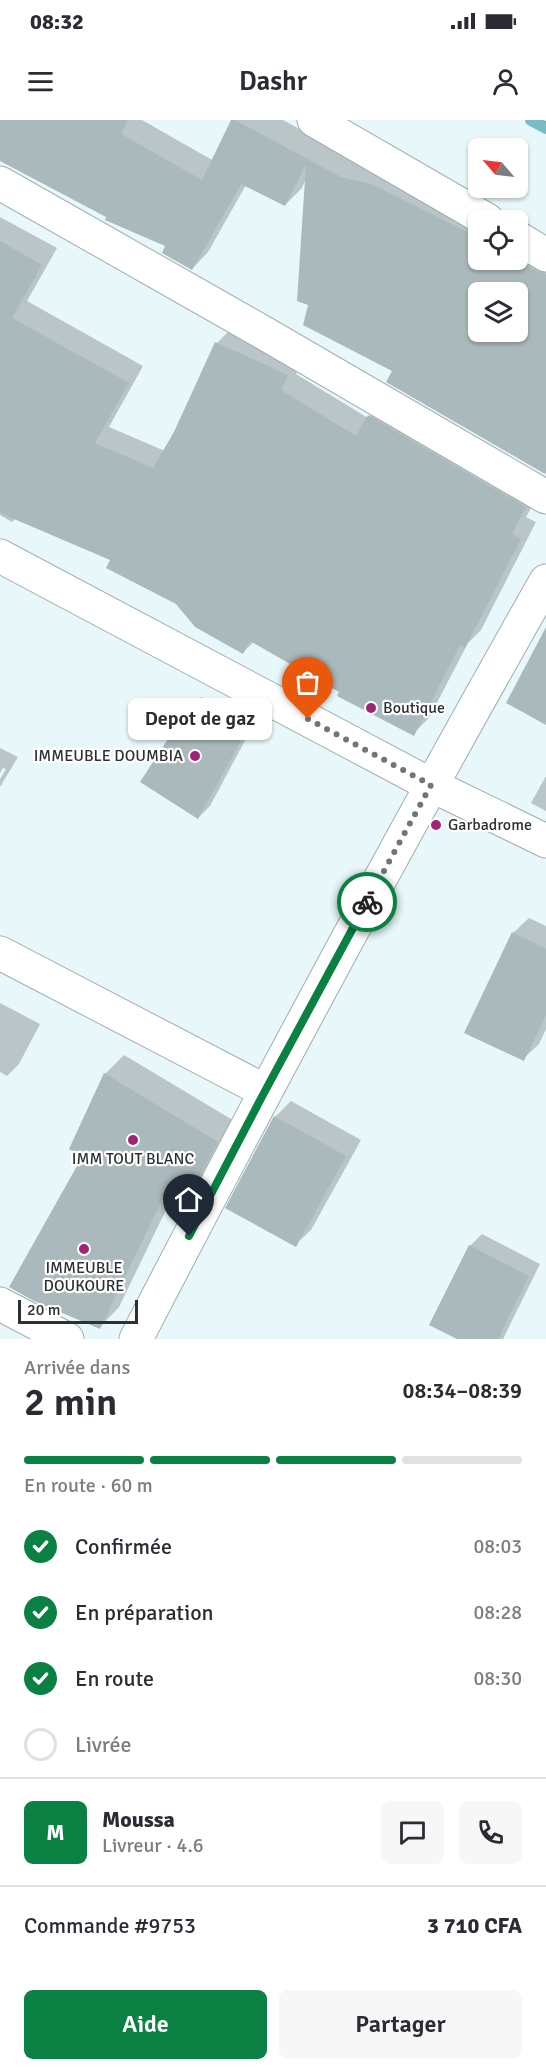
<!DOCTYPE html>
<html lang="fr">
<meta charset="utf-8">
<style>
:root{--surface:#fff;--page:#f7f7f7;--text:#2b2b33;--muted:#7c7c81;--line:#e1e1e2;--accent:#0b8043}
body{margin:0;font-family:Signika,sans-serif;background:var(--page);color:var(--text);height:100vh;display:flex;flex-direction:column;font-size:22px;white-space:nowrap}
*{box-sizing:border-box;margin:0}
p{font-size:20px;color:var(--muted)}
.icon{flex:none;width:33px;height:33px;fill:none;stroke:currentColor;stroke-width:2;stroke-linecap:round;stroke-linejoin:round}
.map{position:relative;height:1219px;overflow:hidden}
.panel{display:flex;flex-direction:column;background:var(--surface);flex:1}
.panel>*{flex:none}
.needle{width:39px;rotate:298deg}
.fabs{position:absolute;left:468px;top:18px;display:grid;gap:12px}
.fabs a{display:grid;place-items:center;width:60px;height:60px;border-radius:9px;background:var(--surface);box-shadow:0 2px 4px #0004;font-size:30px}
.scale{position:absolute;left:18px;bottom:15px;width:120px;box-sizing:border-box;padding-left:6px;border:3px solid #2c3132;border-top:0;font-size:16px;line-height:21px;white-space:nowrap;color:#2c3132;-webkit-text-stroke:4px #fff;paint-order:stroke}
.pin{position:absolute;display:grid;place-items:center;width:51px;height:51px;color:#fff;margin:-62px -26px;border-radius:50% 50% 50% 0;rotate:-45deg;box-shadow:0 0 6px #0007}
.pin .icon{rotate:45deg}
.courier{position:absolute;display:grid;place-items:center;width:60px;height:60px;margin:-30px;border:4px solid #0b8043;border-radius:50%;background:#fff;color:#222;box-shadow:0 2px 8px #0007}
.bubble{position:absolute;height:42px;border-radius:9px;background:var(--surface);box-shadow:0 2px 4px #0004;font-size:20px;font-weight:600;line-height:42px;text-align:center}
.overview em{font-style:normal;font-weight:600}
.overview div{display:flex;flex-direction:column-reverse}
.overview{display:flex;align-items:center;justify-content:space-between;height:102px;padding:0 24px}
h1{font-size:39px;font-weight:600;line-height:45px}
.bar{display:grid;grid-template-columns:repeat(4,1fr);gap:9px 6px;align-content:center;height:72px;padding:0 24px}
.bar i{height:8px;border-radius:4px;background:var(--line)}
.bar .current{background:var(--accent)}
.bar p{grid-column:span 4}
.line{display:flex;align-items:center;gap:15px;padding:0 24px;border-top:2px solid var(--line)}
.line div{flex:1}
.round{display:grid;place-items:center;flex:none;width:63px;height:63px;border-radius:9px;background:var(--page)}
ol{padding:0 24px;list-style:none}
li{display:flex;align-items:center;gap:18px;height:66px}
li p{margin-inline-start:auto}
li .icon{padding:6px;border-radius:50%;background:var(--accent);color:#fff;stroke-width:4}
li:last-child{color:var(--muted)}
li i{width:33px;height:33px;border:3px solid var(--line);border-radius:50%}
.action{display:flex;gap:12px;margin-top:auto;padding:12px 24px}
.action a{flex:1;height:69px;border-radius:9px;background:var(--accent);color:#fff;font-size:24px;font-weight:600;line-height:69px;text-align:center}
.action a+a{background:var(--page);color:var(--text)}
.status{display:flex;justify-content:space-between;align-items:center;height:42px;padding:0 30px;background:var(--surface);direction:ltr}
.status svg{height:16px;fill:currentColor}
header{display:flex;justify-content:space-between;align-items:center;height:78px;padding:0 24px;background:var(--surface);font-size:27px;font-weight:600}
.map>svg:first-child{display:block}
.shadow{fill:#0003;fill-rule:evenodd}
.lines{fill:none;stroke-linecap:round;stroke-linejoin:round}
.stream{stroke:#7abcc6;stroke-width:12}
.building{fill:#aab9bb;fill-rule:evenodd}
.minor-casing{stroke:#a0aeb1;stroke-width:35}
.minor{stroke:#fff;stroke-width:33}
.done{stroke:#6e7678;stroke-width:6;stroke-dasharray:0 10.8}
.route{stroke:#0b8043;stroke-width:8}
.poi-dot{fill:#a12376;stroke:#fff;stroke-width:2}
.labels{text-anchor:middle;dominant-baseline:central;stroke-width:4.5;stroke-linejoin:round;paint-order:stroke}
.poi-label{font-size:16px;fill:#2c3132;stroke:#fff;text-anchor:start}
</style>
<div class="status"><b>08:32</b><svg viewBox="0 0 49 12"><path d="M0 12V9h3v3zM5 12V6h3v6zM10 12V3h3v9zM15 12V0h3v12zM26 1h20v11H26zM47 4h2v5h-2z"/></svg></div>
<header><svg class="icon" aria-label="menu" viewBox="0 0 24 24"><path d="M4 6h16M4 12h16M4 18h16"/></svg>Dashr<svg class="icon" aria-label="person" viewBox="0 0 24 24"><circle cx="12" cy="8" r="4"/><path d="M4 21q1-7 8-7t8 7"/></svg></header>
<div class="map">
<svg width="546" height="1219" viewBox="0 0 546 1219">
<rect width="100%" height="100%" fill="#e8f7f9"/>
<g class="shadow">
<path d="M 0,0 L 142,0 L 214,41 L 233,0 L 283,0 L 358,41 L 478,100 L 478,140 L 518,140 L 518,111 L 546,130 L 546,351 L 394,250 L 310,184 L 306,59 L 302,68 L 285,85 L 246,65 L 208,132 L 192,149 L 167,125 L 0,40 ZM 478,172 L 518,172 L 518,212 L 478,212 Z"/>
<polygon points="0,97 57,128 27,181 143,246 109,307 165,331 217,223 233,207 303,238 296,254 368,298 385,280 541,371 526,397 536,402 481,510 468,523 429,598 413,614 254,522 243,532 177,483 112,439 16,398 12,402 0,395"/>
<polygon points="201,577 257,598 210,686 198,698 189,589"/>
<polygon points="0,628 18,637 0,667 0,659 6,649 3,648 0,653"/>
<polygon points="546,656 546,691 531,683"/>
<polygon points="529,798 546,806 546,909 539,924 523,939 513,813"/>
<polygon points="0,883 40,904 19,944 7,956 0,952"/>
<polygon points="124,935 236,1002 212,1049 192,1068 180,1061 119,1187 100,1207 105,954"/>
<polygon points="291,981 361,1020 311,1110 295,1125 275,997"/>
<polygon points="482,1114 540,1144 503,1219 460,1219 431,1204 470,1126"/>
</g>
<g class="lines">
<polyline class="stream" points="531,0 546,8"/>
</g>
<g class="building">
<path d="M 0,0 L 128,0 L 121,14 L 202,60 L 231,0 L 235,0 L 341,57 L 371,64 L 478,117 L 478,140 L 517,140 L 536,151 L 546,154 L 546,352 L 545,354 L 386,262 L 392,251 L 303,205 L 308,185 L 297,181 L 306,44 L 285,86 L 241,64 L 192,150 L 162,133 L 165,126 L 105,100 L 106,97 L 0,41 ZM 478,172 L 518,172 L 518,212 L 478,212 Z"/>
<polygon points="0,121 42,145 12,198 129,263 95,323 153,348 174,312 215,222 288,255 281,270 356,316 368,295 526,387 512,414 521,419 465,528 460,525 414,616 337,576 339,572 250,521 243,534 195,507 176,484 106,448 110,440 0,393"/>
<polygon points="546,507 546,605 506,583"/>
<polygon points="188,588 247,610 198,699 140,662"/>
<polygon points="512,812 546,829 546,895 524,941 464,913"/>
<polygon points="104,953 218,1022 192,1070 172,1059 100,1209 34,1181 9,1167 82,1037 69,1029"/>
<polygon points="274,996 346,1036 296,1127 225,1088"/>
<polygon points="469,1125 529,1156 498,1219 457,1219 429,1205"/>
</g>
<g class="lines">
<defs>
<g id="minor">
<polyline points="314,0 487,100"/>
<polyline points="0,63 264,213 546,377"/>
<polyline points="518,118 546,135"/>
<polyline points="0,436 431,665 546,721"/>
<polyline points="0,833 265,971"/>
<polyline points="0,1184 67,1219"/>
<path d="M 136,1219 C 268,964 404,711 546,461"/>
</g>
</defs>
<use href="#minor" class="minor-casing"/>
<use href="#minor" class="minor"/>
</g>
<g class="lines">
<polyline class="done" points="308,599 431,665 367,782"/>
<polyline class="route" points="189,1116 265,971 367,782"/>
</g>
<g class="poi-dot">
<circle cx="371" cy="588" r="6"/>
<circle cx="195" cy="636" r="6"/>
<circle cx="436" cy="705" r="6"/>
<circle cx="133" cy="1020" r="6"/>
<circle cx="84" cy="1129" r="6"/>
</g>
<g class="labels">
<g class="poi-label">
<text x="383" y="588">Boutique</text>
<text x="183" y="636" text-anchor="end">IMMEUBLE DOUMBIA</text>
<text x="448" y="705">Garbadrome</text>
<text x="133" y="1039" text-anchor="middle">IMM TOUT BLANC</text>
<text x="84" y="1148" text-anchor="middle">IMMEUBLE<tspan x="84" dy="18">DOUKOURE</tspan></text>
</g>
</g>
</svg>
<div class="fabs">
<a><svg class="needle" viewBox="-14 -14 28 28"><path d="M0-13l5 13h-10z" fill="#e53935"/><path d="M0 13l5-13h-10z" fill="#7c7c81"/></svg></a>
<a><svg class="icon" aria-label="locate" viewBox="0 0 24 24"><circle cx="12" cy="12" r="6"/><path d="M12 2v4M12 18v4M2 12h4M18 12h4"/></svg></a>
<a><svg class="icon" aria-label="layers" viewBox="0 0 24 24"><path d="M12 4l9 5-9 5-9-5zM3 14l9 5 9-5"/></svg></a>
</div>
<div class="scale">20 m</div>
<div class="pin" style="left:308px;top:599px;background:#ea580c"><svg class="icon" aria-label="bag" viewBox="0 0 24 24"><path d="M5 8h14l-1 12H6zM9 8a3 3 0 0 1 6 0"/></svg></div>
<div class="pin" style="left:189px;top:1116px;background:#1f2937"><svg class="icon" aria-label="home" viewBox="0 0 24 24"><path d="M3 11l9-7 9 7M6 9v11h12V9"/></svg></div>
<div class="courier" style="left:367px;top:782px"><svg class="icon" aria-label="bike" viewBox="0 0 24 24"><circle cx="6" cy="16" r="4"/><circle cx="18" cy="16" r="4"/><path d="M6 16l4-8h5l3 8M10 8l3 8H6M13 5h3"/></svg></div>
<div class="bubble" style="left:128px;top:578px;width:144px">Depot de gaz</div>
</div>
<section class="panel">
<div class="overview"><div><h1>2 min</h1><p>Arrivée dans</p></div><em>08:34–08:39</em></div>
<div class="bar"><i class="current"></i><i class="current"></i><i class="current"></i><i></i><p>En route · 60 m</p></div>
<ol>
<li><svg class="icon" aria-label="check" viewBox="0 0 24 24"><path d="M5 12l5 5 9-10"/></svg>Confirmée<p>08:03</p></li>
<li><svg class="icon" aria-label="check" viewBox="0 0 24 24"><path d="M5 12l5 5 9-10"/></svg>En préparation<p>08:28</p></li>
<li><svg class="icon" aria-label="check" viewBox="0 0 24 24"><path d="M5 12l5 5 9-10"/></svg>En route<p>08:30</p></li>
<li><i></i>Livrée</li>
</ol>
<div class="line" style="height:108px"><b class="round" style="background:var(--accent);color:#fff">M</b><div><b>Moussa</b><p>Livreur · 4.6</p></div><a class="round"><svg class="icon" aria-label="chat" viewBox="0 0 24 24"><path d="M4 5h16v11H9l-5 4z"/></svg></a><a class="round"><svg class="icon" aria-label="phone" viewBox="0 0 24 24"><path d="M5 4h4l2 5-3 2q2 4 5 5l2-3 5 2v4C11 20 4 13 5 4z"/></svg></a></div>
<div class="line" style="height:78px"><div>Commande #9753</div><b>3 710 CFA</b></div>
<div class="action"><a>Aide</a><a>Partager</a></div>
</section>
